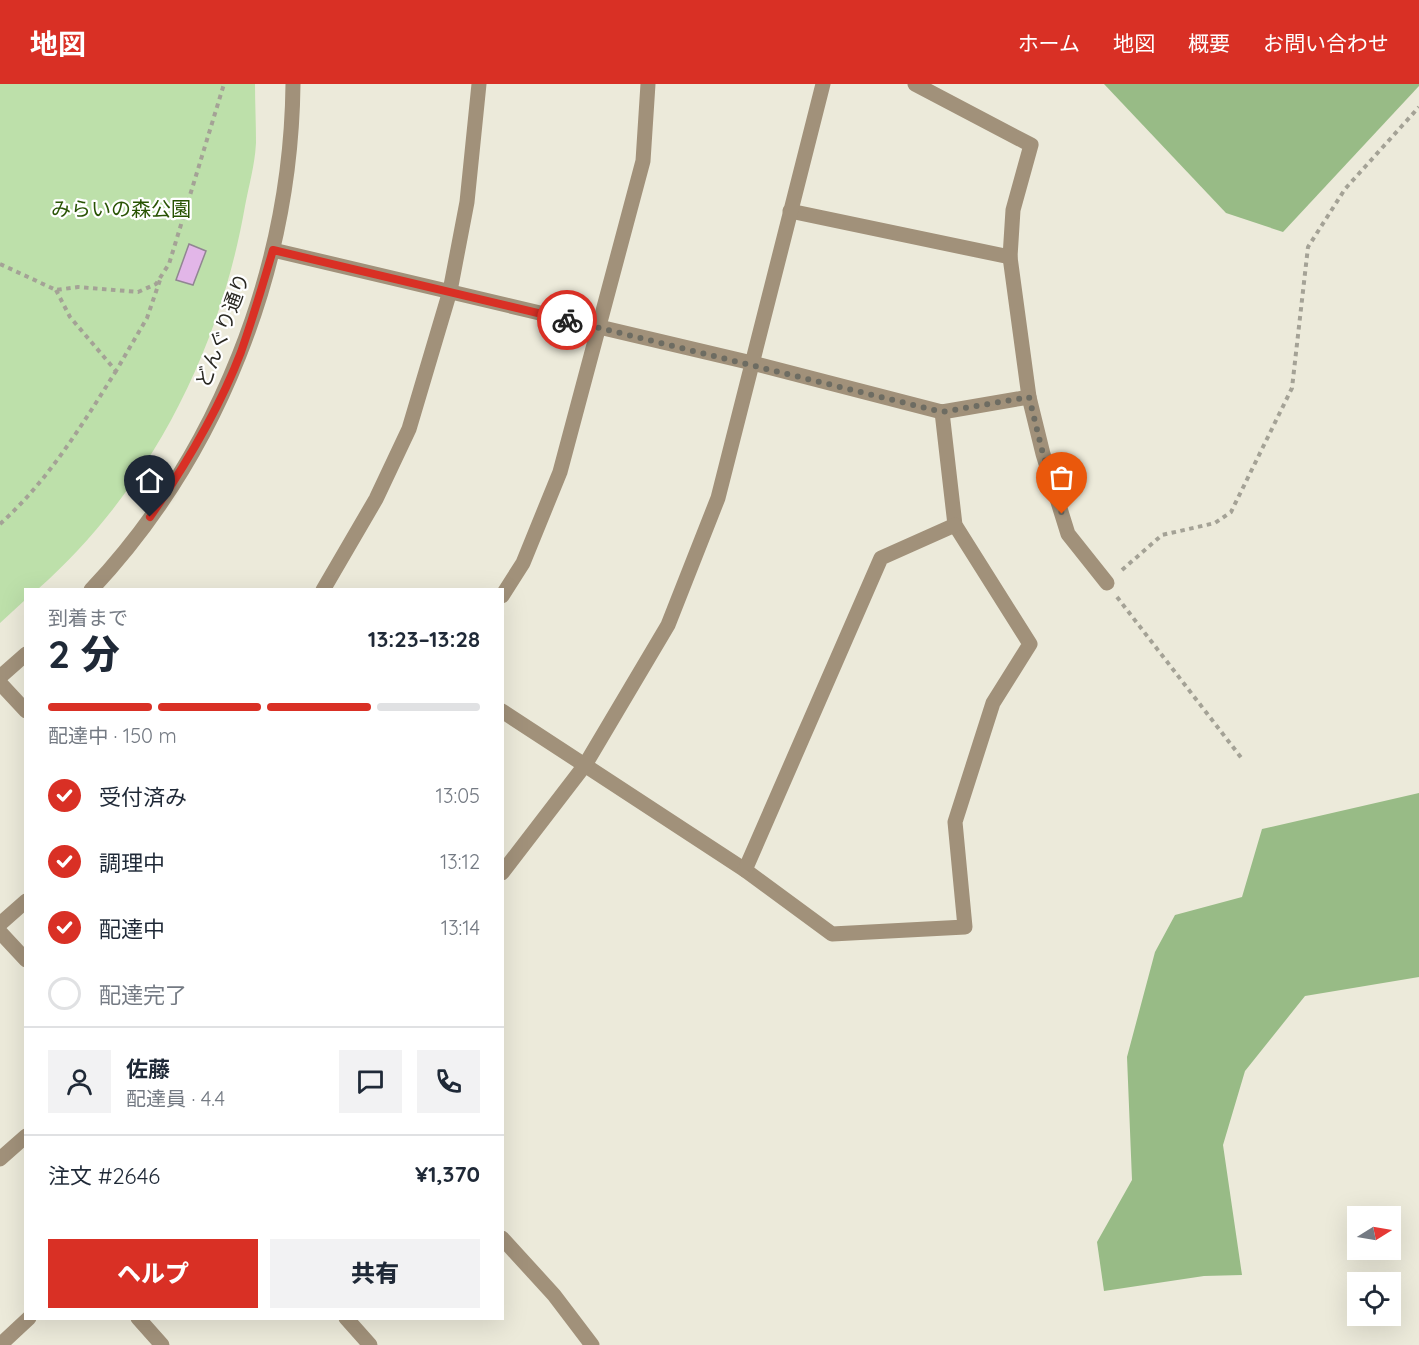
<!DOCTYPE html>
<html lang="ja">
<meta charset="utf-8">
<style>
:root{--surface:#fff;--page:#f2f2f3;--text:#1f2937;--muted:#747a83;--line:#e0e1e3;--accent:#d93025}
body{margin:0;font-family:Quicksand,"Noto Sans JP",sans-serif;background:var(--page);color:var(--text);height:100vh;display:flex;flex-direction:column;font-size:22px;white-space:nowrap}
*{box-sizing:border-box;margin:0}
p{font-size:20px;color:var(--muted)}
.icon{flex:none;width:33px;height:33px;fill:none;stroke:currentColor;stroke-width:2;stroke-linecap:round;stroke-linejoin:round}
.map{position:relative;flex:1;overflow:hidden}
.sheet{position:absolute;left:24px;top:504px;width:480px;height:732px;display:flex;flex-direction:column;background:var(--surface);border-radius:0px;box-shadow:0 6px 24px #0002}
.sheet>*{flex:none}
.needle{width:39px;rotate:79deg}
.fabs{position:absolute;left:1347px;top:1122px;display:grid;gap:12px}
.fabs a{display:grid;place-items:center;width:54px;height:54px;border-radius:0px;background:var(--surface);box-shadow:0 6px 24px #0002;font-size:30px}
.pin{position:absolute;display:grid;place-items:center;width:51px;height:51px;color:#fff;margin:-62px -26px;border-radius:50% 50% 50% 0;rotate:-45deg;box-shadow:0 0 6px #0007}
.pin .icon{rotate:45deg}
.courier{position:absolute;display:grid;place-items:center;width:60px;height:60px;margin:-30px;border:4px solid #d93025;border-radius:50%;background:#fff;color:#222;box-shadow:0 2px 8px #0007}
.overview em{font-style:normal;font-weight:800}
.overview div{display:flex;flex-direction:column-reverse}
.overview{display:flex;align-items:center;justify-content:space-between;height:102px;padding:0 24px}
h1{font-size:39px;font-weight:800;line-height:45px}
.bar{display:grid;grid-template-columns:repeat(4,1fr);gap:9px 6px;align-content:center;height:72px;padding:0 24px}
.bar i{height:8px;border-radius:4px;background:var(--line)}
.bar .current{background:var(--accent)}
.bar p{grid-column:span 4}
.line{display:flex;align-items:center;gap:15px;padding:0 24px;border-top:2px solid var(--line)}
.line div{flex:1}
.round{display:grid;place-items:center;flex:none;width:63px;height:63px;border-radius:0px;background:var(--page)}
ol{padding:0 24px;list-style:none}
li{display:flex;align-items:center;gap:18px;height:66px}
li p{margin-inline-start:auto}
li .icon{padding:6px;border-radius:50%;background:var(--accent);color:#fff;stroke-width:4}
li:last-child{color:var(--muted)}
li i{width:33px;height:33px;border:3px solid var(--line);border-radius:50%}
.action{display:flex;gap:12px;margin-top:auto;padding:12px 24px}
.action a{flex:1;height:69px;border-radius:0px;background:var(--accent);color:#fff;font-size:24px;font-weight:800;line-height:69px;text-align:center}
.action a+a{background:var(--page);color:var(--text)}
header{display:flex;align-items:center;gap:36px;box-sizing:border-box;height:84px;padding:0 30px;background:var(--accent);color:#fff}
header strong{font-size:28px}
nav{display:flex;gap:33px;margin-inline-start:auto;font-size:21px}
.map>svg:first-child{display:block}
.green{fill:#bde0aa}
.forest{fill:#98bb86}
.building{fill:#e2b6e8;stroke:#918692;stroke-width:1.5}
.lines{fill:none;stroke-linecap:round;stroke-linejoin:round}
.path{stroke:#a4a296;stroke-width:4;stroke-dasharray:4.5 4.5;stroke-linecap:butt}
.minor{stroke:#a1917a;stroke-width:15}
.tertiary{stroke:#a1917a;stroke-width:15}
.done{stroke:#6d6c62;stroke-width:6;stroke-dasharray:0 10.8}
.route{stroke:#d93025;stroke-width:8}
.labels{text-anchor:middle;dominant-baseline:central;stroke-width:4.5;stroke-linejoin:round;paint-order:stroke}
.park-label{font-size:20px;fill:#285303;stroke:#fff}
.street-label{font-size:20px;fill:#292822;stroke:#fff}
</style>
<header>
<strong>地図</strong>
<nav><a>ホーム</a><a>地図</a><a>概要</a><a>お問い合わせ</a></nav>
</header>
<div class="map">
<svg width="1419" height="1261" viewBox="0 0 1419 1261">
<rect width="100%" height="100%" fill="#eceada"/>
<path class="green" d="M 0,0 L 255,0 C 255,20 256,39 256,59 C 255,80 249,101 245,122 C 220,267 149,407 38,505 L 26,506 L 25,516 L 0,539 Z"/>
<g class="forest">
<polygon points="1104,0 1419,0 1419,2 1283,148 1226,129"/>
<polygon points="1419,709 1419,893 1305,912 1245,987 1223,1061 1242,1191 1204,1192 1104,1207 1097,1158 1132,1096 1127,973 1155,868 1175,831 1242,813 1262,745"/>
</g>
<polygon class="building" points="189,160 206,167 193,201 176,196"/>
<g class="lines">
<g class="path">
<polyline points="0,180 56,206 78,203 138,208 156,200 169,180 224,0"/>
<polyline points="56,206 70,233 116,287 147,234 160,196"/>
<path d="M 0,440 C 48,397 82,341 116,287"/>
<polyline points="1122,486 1162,451 1215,439 1231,428 1292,304 1308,163 1345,105 1419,23"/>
<polyline points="1117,513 1243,676"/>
</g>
<g class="minor">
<polyline points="915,0 1031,61 1013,126 1010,173 1029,313 1043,370 1068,450 1107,499"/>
<polyline points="790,127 1010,173"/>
<polyline points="273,166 752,279 942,328 1029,313"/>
<polyline points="323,506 376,415 409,345 450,207 467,118 479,0"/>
<polyline points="502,512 523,479 560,388 643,77 648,0"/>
<polyline points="502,627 745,786 832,850 965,843 955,738 993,619 1030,560 955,441 942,328"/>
<polyline points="745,786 881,474 955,441"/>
<polyline points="502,789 585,681 668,541 718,414 823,0"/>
<polyline points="0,840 26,817"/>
<polyline points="0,848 26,876"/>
<polyline points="0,1075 26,1052"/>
<polyline points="138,1234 162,1261"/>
<polyline points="346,1234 370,1261"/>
<polyline points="0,1261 29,1234"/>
</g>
<g class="tertiary">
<path d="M 91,506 C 218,371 291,185 293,0"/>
<polyline points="0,593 26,570"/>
<polyline points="0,599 26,627"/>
<polyline points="502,1154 554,1211 592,1261"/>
</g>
</g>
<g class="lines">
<polyline class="done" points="567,236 942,328 1029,313 1043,370 1062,430"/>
<path class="route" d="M 150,433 C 185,382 219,326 241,268 C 253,234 263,200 273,166 L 567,236"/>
</g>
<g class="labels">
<g class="park-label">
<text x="121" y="124">みらいの森公園</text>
</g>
<g class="street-label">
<text transform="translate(222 246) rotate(-70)">どんぐり通り</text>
</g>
</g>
</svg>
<div class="fabs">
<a><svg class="needle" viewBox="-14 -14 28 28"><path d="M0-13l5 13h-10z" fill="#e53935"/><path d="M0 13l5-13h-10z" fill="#747a83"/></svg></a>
<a><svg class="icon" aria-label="locate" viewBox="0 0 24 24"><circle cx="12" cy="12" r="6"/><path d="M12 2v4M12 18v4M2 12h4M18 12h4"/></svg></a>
</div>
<div class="pin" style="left:1062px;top:430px;background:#ea580c"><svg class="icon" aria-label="bag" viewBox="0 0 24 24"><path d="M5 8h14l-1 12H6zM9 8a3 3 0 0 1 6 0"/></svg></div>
<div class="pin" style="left:150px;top:433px;background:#1f2937"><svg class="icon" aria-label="home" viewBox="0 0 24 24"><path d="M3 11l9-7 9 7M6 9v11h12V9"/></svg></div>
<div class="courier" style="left:567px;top:236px"><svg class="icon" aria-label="bike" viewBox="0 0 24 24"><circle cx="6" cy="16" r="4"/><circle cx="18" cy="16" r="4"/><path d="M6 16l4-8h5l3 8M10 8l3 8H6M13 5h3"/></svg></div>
<section class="sheet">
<div class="overview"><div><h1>2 分</h1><p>到着まで</p></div><em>13:23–13:28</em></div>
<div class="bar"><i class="current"></i><i class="current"></i><i class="current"></i><i></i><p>配達中 · 150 m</p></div>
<ol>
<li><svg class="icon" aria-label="check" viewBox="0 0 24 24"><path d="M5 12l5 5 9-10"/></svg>受付済み<p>13:05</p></li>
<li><svg class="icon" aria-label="check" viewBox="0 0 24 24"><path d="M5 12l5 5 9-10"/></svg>調理中<p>13:12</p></li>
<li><svg class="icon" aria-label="check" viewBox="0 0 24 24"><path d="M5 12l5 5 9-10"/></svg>配達中<p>13:14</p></li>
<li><i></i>配達完了</li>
</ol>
<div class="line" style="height:108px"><a class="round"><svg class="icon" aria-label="person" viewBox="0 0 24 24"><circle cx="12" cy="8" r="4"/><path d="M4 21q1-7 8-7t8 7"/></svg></a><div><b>佐藤</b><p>配達員 · 4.4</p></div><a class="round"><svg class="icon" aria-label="chat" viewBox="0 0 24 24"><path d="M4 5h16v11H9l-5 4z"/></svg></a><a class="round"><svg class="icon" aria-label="phone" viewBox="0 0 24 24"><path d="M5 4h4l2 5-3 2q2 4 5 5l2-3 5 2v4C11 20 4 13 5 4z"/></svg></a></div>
<div class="line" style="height:78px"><div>注文 #2646</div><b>¥1,370</b></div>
<div class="action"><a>ヘルプ</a><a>共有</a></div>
</section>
</div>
